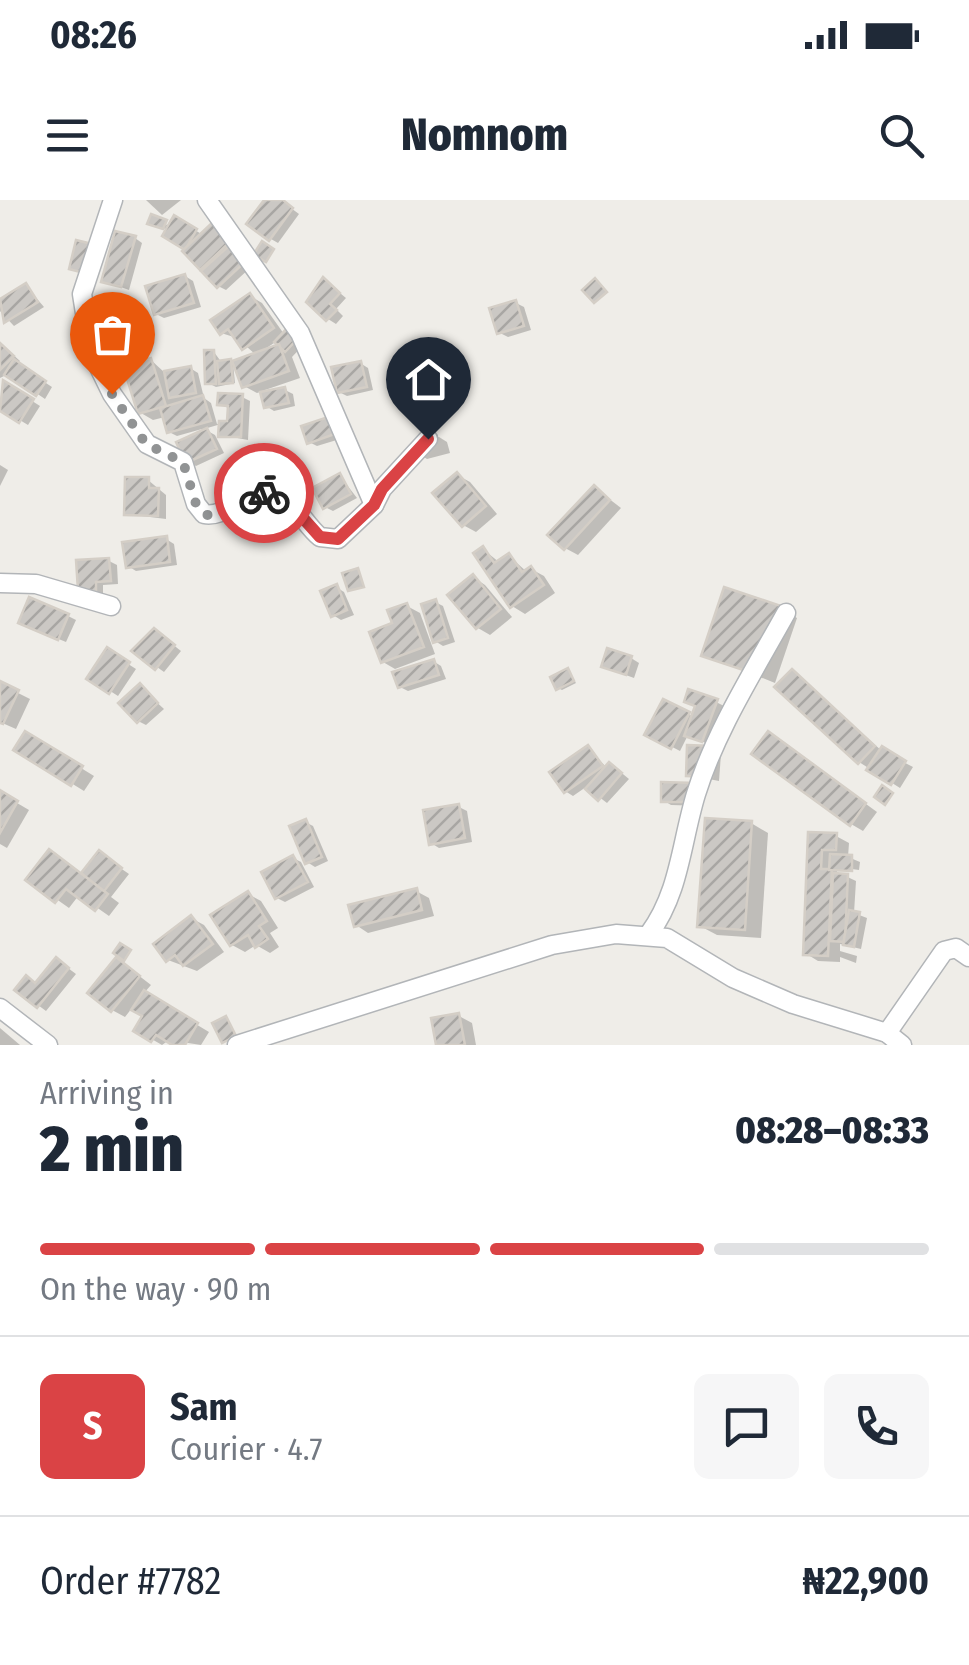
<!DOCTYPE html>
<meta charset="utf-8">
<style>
:root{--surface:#fff;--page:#f6f6f7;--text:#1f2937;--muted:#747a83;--line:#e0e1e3;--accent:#da4345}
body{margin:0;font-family:"Fira Sans Condensed",sans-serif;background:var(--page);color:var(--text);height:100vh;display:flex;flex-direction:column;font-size:38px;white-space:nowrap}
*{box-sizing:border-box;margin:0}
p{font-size:32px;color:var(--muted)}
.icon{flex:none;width:55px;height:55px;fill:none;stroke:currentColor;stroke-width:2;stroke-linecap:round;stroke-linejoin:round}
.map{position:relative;height:845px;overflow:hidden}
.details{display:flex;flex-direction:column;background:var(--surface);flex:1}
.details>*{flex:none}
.pin{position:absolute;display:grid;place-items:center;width:85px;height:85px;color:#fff;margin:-102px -42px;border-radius:50% 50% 50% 0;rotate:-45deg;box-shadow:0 0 10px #0007}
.pin .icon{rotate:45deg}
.courier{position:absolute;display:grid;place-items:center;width:100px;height:100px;margin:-50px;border:8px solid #da4345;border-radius:50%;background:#fff;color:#222;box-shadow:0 2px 12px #0007}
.head em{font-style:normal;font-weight:800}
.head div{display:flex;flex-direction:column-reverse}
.head{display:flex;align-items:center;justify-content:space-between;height:170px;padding:0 40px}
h1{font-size:65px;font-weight:800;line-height:75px}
.bar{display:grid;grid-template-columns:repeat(4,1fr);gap:15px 10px;align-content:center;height:120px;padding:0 40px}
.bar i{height:12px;border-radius:8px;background:var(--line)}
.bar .current{background:var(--accent)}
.bar p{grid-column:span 4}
.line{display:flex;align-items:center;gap:25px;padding:0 40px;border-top:2px solid var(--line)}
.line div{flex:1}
.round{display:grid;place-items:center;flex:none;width:105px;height:105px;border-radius:15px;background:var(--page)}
.status{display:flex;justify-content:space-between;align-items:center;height:70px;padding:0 50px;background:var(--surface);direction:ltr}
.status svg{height:28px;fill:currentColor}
header{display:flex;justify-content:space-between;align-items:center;height:130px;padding:0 40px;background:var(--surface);font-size:45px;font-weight:800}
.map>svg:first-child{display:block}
.shadow{fill:#0003;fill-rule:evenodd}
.building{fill:url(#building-hatch);stroke:#d4cec6;stroke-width:2.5}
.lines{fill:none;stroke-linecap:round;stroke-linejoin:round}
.minor-casing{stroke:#b2b5b8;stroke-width:21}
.minor{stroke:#fff;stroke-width:18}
.done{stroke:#919394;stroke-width:10;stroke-dasharray:0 18}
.route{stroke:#da4345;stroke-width:12}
</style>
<div class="status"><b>08:26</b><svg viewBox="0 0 49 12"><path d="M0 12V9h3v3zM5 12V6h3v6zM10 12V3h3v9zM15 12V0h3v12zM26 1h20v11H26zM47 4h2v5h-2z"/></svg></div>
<header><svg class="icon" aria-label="menu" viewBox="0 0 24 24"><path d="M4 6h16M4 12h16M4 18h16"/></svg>Nomnom<svg class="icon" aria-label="search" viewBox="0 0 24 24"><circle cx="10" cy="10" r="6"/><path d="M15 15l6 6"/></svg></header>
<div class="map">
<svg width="969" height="845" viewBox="0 0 969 845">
<defs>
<pattern id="building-hatch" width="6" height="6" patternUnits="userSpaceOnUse" patternTransform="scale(2.5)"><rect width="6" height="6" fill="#cbc8c4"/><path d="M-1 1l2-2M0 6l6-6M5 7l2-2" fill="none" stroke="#a8a6a3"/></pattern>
</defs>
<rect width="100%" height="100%" fill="#efede8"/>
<g class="shadow">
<polygon points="146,0 181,0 162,15"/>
<polygon points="267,0 280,0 299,14 278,43 271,39"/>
<polygon points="175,18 203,35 214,24 251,67 226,90 218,86 168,30 153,24 171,25"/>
<polygon points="135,38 142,43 129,90 104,81"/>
<polygon points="185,76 193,81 201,107 164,118 156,114"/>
<polygon points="324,80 346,98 336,109 343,116 336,124 328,119"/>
<polygon points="26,86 44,107 14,126 0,111 0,102"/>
<path d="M 250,96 L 262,103 L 284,134 L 310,138 L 292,157 L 300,178 L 265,190 L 285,190 L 293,194 L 295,206 L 274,211 L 266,206 L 263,191 L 257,193 L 244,186 L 256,155 L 237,138 L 221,133 ZM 277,141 L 282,146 L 262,151 Z"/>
<polygon points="516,103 524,107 531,130 508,137 500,133"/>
<polygon points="0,143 20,161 17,164 52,187 45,199 8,174 0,178"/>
<polygon points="214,152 222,163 233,163 235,183 216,187 208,183"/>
<polygon points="151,160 165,173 190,168 198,173 204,198 211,203 217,224 230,224 230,209 220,204 242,197 250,201 248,240 221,235 221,224 204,229 215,235 224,253 196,266 188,261 202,229 177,236 169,232 165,217 153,220 141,213"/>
<polygon points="360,163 368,168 373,190 347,196 339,192"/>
<polygon points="4,183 40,206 28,225 0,208"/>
<polygon points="340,216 348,220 353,235 317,246 309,242"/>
<polygon points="439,237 447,242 450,253 427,259 419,254 416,243"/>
<polygon points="0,265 8,270 0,286"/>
<polygon points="457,275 470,282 497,314 476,332 463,325"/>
<polygon points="340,276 357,298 333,311 325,307"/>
<polygon points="148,280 166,295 166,319 126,314"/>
<polygon points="595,288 621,308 578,355 565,348"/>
<polygon points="166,339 174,344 177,365 136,371 128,366"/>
<polygon points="483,349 500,363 509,356 527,372 531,369 544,376 555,393 525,414 512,406"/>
<polygon points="109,361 117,365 118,384 103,385 103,394 88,395"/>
<polygon points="473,377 485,385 512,417 490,435 478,428"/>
<polygon points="336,387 344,392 354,415 341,420 333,415"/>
<polygon points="435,402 443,406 455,442 443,446 435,441"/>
<polygon points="407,406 420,413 435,454 395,469 383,462"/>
<polygon points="780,408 797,418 775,483 704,455"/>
<polygon points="68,416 76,420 66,442 29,427"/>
<polygon points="162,436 181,451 164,472 157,467"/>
<polygon points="108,451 136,469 118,496 90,478"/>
<polygon points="631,458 639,463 634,478 612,470"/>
<polygon points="433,461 441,466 446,479 408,491 400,487"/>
<polygon points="568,471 576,483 562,490 558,488"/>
<polygon points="792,472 882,551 913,567 900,588 859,562"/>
<polygon points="0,484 30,499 16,529 0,522"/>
<polygon points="140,487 164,509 146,525 138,521"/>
<polygon points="664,502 694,517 716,502 724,506 710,545 688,535 680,551 647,534"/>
<polygon points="26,534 94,576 84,591 16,549"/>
<polygon points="781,542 877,612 863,631 851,624"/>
<polygon points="588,548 607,568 618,570 629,579 607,603 586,587 573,596 565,591"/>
<polygon points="721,554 719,581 688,575"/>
<polygon points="703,590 703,606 671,605 663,600"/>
<polygon points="0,593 29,610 7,648 0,644"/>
<polygon points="459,607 467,611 472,642 439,648 431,643"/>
<polygon points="305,622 313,626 328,661 315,667 307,662"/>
<polygon points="751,623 768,633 761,738 717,735 700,726"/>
<polygon points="810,635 836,636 849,643 848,657 860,662 859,670 837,667 837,672 856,681 854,713 867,718 861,749 840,744 840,751 857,756 856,763 840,757 840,762 818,761 805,753"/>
<polygon points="100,654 129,674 111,697 119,703 109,716 79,695 69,708 28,679 83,675"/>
<polygon points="293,658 301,662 314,687 285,702 277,698"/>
<polygon points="416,691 429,698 434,716 368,733 356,725"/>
<polygon points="248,694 261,701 278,728 270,733 279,747 270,753 256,745 245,752 232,745"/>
<polygon points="191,718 204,725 224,752 197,771 168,760"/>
<polygon points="64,765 76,774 46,811 18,790 37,785"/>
<polygon points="129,768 151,785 144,793 209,832 201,845 169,840 162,845 136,830 145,815 132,808 125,817 112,810"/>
<polygon points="459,816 472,823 476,845 439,845"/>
<polygon points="0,828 20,845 0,845"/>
</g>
<g class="building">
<polygon points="264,0 283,0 293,8 269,41 246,24"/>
<polygon points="151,14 167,20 163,29 147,24"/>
<polygon points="174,15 197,29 185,50 162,36"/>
<polygon points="214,21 232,40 200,70 182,51"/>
<polygon points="115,31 136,36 121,87 101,82"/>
<polygon points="76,40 92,44 84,73 69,69"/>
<polygon points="262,41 274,49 266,62 253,55"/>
<polygon points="230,45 245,62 217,88 201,71"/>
<polygon points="185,74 194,103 154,115 145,86"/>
<polygon points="323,77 340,93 330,104 337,110 326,121 306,102"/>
<polygon points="595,78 607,92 594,103 582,90"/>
<polygon points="26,83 38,102 4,123 0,99"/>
<polygon points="250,93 274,128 242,150 228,129 220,135 210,120"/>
<polygon points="516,100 524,126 497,134 489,108"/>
<polygon points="293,122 304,132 285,152 274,142"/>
<polygon points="0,143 14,156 0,170"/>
<polygon points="279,144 289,171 242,188 232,161"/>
<polygon points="204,150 214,150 216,184 205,184"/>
<polygon points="151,158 166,206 138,214 123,166"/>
<polygon points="14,159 46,181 36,196 4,175"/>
<polygon points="231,159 233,183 219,184 217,161"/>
<polygon points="361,161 367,187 337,193 331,167"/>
<polygon points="191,166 196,193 169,198 164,171"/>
<polygon points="3,180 34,199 19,223 0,211"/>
<polygon points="285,187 289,203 264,208 260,192"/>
<polygon points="218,193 243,194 241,237 218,237 219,221 227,221 228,206 217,205"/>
<polygon points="203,195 211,221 167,233 160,208"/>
<polygon points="340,213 346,230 307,244 301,226"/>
<polygon points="207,228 217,249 186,263 176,242"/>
<polygon points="457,272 486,306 462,327 432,293"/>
<polygon points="340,273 351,294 323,309 312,288"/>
<polygon points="125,277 149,277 149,288 159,288 158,316 124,315"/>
<polygon points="594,285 610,300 564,350 547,335"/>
<polygon points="167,336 170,362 126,368 122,342"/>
<polygon points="483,346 494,363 509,353 522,372 531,366 544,385 510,408 473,353"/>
<polygon points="109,358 111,381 96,382 96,391 78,391 76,360"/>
<polygon points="358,368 364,387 348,391 342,373"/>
<polygon points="473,374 501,409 476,429 447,395"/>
<polygon points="337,384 347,410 331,417 320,391"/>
<polygon points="724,387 781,406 758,475 701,456"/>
<polygon points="29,397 69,414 58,440 18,423"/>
<polygon points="436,399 448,438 433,443 421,404"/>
<polygon points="407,403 424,447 381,463 369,432 392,423 387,410"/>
<polygon points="154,428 175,445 155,470 131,451"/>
<polygon points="107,447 130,462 109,494 86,479"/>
<polygon points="607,448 632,456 626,475 601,467"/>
<polygon points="434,459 439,475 398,488 392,472"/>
<polygon points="568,468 574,481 556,490 550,477"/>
<polygon points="792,469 875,546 858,564 774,487"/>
<polygon points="0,481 19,490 3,524 0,523"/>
<polygon points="140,483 158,503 137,523 118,503"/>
<polygon points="688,489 718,499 702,542 684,536 695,506 684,502"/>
<polygon points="663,499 690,512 671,549 644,535"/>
<polygon points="25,531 83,566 71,586 13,550"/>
<polygon points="768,531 866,603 850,626 751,554"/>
<polygon points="588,545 603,566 564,593 549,572"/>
<polygon points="687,545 713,546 712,577 686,576"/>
<polygon points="882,546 906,561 891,585 866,570"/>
<polygon points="609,562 622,573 598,601 585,589"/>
<polygon points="661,582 696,583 696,602 661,602"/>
<polygon points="882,585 893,593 885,605 874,597"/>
<polygon points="0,590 18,601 0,633"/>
<polygon points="459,604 465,638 429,645 423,610"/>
<polygon points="705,618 752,621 745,730 697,727"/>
<polygon points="306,619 322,657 305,664 289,626"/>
<polygon points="808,632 837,633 836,650 822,650 821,669 832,669 828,756 803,755"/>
<polygon points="49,649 108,694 95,711 66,689 55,703 25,680"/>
<polygon points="99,650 122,668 104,691 81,673"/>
<polygon points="830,654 852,655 852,671 829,670"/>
<polygon points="293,655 308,682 275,699 261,672"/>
<polygon points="833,673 848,674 845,742 830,741"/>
<polygon points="417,688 422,710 354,727 348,705"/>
<polygon points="248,691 267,721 259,726 268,739 255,748 248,735 230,746 210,715"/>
<polygon points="849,710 860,712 854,747 843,745"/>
<polygon points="191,715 213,744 183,766 175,755 166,762 153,744"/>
<polygon points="120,743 131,750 124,761 113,753"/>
<polygon points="56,757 69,768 37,808 14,790 26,775 35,783"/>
<polygon points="116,757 140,776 111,812 87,793"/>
<polygon points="144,790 198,823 185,845 172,845 156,835 151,842 133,831 142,816 131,810"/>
<polygon points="459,813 465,845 436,845 431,818"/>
<polygon points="226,816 236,836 222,843 212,823"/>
</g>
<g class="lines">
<defs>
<g id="minor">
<path d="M 113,0 L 82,94 L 91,151 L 112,194 L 147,244 L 183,262 L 196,304 L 204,314 C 230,319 253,281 280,296 C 297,305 306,326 320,337 L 338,339 L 374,305 L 382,289 L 428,239"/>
<polyline points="207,0 300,133 374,305"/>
<polyline points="0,383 36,384 111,406"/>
<path d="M 649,734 C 680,692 681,643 696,594 C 716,530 754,471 786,413"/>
<polyline points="0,808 48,845"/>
<polyline points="887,833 944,751 956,748 969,757"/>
<polyline points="237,845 552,745 616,734 667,738 733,778 793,804 887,833 902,845"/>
</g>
</defs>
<use href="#minor" class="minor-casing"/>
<use href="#minor" class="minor"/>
</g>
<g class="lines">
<polyline class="done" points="112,194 146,244 183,262 196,304 204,314 212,316 264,293"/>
<polyline class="route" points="264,293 285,298 320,337 338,339 374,305 382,289 428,239"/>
</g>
</svg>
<div class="pin" style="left:112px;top:194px;background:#ea580c"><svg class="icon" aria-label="bag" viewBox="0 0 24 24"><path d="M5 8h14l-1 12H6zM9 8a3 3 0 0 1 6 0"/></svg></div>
<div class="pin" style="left:428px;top:239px;background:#1f2937"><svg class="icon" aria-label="home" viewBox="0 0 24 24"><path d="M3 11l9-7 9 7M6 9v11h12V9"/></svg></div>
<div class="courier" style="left:264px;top:293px"><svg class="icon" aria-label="bike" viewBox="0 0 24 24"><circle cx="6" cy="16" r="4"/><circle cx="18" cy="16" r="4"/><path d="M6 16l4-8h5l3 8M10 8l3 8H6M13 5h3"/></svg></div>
</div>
<section class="details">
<div class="head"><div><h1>2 min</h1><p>Arriving in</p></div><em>08:28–08:33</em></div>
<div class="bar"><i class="current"></i><i class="current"></i><i class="current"></i><i></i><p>On the way · 90 m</p></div>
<div class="line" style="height:180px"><b class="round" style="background:var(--accent);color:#fff">S</b><div><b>Sam</b><p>Courier · 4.7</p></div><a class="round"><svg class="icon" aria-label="chat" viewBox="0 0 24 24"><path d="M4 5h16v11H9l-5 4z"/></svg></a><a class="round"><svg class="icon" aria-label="phone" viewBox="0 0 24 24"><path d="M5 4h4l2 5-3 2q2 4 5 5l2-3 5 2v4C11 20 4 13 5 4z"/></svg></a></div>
<div class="line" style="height:130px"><div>Order #7782</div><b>₦22,900</b></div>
</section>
